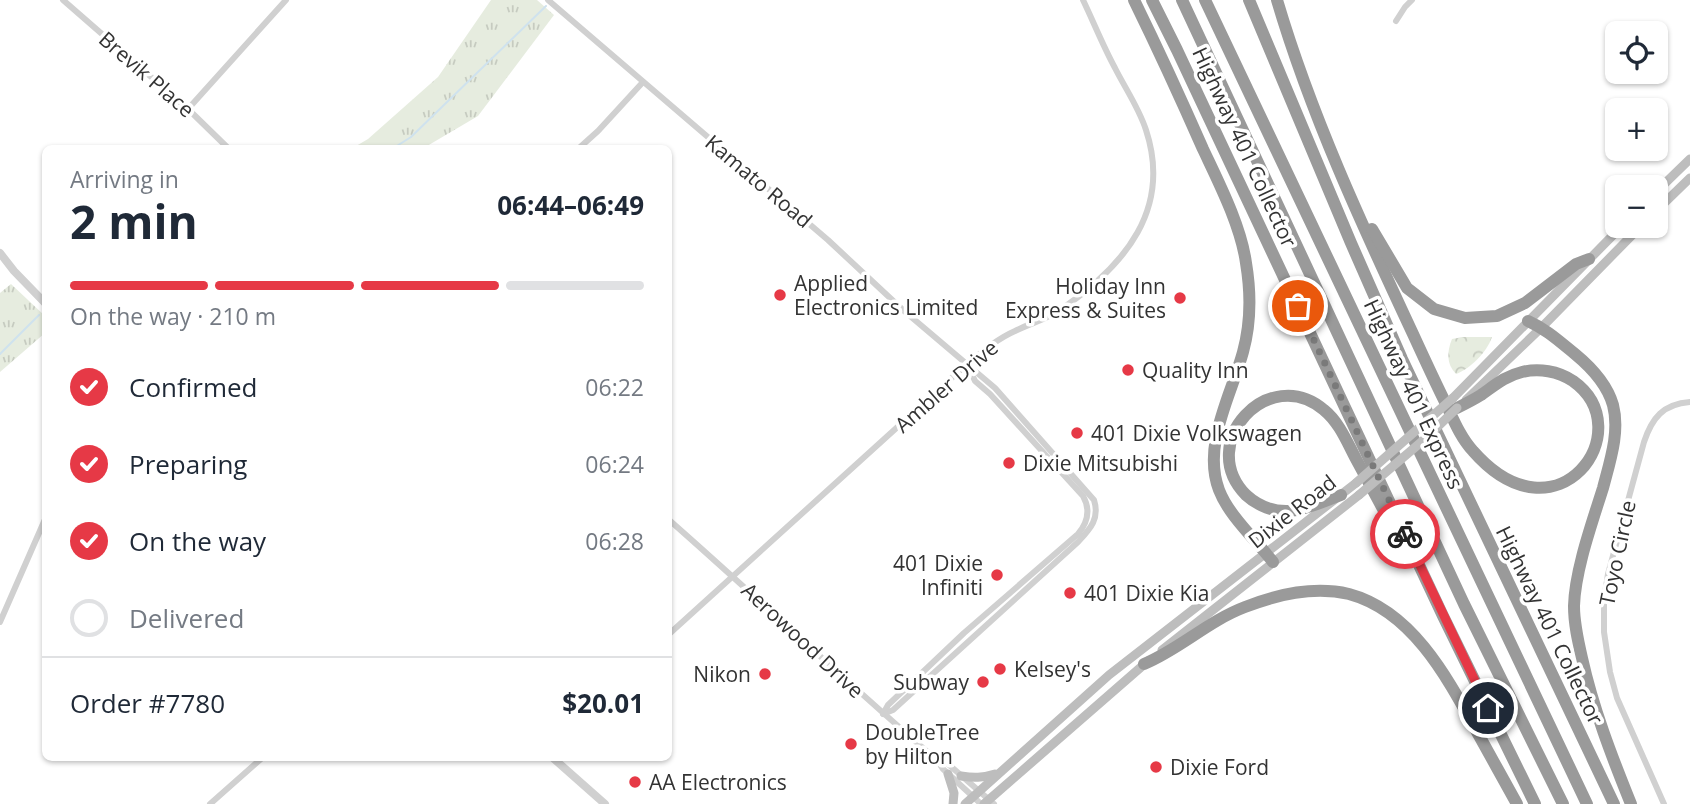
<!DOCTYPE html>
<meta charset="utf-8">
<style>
:root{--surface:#fff;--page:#f6f6f7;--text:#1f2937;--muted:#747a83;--line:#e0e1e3;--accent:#e63946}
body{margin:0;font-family:"Open Sans",sans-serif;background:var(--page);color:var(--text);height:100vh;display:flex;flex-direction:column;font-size:26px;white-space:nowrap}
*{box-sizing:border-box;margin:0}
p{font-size:23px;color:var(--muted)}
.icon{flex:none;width:38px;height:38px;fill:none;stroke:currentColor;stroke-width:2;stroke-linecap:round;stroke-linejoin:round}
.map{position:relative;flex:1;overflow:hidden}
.side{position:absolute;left:42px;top:145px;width:630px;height:616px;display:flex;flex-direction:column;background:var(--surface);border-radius:10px;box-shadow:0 2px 5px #0004}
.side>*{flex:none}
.fabs{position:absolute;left:1605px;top:21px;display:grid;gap:14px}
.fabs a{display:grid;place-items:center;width:63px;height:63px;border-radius:10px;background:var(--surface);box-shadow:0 2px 5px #0004;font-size:35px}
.pin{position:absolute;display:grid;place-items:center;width:60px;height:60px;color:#fff;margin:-30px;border:4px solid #fff;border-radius:50%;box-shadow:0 2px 7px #0007}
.courier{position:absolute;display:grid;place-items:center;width:70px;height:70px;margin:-35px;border:5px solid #e63946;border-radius:50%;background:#fff;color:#222;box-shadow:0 2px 9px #0007}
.headline em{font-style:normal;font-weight:700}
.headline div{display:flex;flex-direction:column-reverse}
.headline{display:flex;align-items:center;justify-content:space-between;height:119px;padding:0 28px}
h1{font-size:46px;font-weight:700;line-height:52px}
.bar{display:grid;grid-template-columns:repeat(4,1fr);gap:10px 7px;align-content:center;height:84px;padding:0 28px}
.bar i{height:9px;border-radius:5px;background:var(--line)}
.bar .active{background:var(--accent)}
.bar p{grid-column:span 4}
.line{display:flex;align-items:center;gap:18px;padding:0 28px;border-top:2px solid var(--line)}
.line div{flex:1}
ol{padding:0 28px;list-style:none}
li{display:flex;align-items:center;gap:21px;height:77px}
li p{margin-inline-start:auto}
li .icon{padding:7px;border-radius:50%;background:var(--accent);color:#fff;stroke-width:4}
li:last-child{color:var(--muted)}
li i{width:38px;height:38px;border:4px solid var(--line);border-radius:50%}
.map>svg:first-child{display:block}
.grass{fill:url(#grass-tufts)}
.forest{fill:url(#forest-crowns)}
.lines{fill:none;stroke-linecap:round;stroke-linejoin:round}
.stream{stroke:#cfe2ee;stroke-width:2}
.minor{stroke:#d0d0d0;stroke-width:6}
.tertiary{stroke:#d0d0d0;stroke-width:8}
.secondary{stroke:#bdbdbd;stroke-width:9}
.motorway{stroke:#9a9a9a;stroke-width:12}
.secondary-bridge{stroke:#bdbdbd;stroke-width:9}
.done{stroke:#7a7a7a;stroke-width:7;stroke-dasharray:0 12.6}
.route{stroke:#e63946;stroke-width:9}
.poi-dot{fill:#e63946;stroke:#fff;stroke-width:2.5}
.labels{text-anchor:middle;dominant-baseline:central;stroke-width:7;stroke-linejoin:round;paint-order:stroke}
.street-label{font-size:21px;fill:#333;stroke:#fff}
.poi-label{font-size:21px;fill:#333;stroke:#fff;text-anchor:start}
</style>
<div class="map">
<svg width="1690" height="804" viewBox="0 0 1690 804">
<defs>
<pattern id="grass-tufts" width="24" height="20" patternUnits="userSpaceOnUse" patternTransform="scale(1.75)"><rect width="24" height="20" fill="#e6ecdf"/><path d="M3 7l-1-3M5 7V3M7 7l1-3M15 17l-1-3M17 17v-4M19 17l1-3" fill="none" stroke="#c6cbc0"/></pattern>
<pattern id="forest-crowns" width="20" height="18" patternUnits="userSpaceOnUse" patternTransform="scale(1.75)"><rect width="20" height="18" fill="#e6ecdf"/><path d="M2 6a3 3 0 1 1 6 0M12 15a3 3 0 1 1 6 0" fill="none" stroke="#c6cbc0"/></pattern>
</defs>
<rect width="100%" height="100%" fill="#fff"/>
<g class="grass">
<polygon points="491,0 537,0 554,15 478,116 422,149 351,149 368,139 438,77"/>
<polygon points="11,284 45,316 45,333 0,372 0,293"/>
</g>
<path class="forest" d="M 1463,337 L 1492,337 C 1487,352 1470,369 1456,374 C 1446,364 1447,351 1452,339 Z"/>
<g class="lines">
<g class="stream">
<polyline points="392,149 411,137 546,6"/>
<polyline points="0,354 39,315"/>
</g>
<g class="minor">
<polyline points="63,0 188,109 229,149"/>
<path d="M 548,0 L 828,240 L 903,310 L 995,388 L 1094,500 C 1100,519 1090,529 1078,542 L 893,710 L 883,714"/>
<polyline points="1396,21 1405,7 1412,0"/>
<polyline points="188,109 286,0"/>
<polyline points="578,149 598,131 643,82"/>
<path d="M 668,519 C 759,599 846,682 937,760 L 943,769 L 981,804"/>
<polyline points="0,622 46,517"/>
<path d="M 668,635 L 967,364 C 982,352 997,339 1015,331 C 1031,323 1048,319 1063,308 C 1125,265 1172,209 1146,130 C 1139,108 1125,88 1115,68 C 1103,46 1094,23 1083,0"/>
<path d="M 883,714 L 888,705 L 964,633 L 1078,534 C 1088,522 1091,510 1083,496 L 990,394 L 975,381 L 968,366"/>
<polyline points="937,760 948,764 994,804"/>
<polyline points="210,804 262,758"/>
<path d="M 1664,804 L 1617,698 L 1610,672 L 1604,632 L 1604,600 L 1608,574 L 1644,442 C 1652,418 1663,404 1690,402"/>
</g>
<g class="tertiary">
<polyline points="0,253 14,271 46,304"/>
<polyline points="553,758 605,804"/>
</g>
<g class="secondary">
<polyline points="1656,192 1690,159"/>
<polyline points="1656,211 1690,178"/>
<polyline points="1453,398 1622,226"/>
<polyline points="1466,400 1542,327 1641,226"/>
<polyline points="1162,650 1359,495"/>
<polyline points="948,774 954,793 953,804"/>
<path d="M 961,776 C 974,778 982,778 995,774"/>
<polyline points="965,804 1109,675 1356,483"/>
<polyline points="984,804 1148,661"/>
</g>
<g class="motorway">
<path d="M 1134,0 C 1158,49 1181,99 1203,149 C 1219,183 1241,226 1246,263 C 1251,293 1251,323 1243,352 C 1231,396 1202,445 1219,490 C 1229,516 1256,540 1273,562"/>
<polyline points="1152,0 1177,50 1443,616 1535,804"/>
<polyline points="1182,0 1464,604 1563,804"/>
<polyline points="1205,0 1587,804"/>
<polyline points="1249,0 1351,243 1402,359 1614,804"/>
<path d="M 1277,0 C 1311,115 1362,225 1413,334 C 1424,358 1435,382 1447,406 C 1454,421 1461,438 1473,451 C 1557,547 1642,430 1573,381 C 1558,371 1539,368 1522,372 C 1505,376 1494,386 1481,395 C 1473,400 1465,404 1457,408"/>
<polyline points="1372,229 1407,288 1434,309 1465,318 1497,316 1525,303 1576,264 1589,259"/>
<path d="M 1528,321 C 1546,329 1560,342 1575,354 C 1592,368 1607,384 1613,405 C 1620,432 1610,461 1603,488 C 1592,523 1575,570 1574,606 C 1574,624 1578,641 1582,658 C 1593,708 1612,757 1631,804"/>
<path d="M 1341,495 C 1325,501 1308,509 1290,511 C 1274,512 1258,506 1246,495 C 1195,443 1269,363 1324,410 C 1339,422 1347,442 1356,459 C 1367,479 1378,500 1389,520 L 1399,532"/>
<path d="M 1144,664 C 1180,649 1208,621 1245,607 C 1278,594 1314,586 1349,594 C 1412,611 1447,677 1476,730 C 1490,755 1503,779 1517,804"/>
</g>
<g class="secondary-bridge">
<polyline points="1356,483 1453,398"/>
<polyline points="1359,495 1426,438 1457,408"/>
</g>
</g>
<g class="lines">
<polyline class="done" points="1298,306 1405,534"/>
<polyline class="route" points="1405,534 1488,708"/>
</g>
<g class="poi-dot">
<circle cx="780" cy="295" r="7"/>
<circle cx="1180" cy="298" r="7"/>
<circle cx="1128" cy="370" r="7"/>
<circle cx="1077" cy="433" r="7"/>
<circle cx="1009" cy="463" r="7"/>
<circle cx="997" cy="575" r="7"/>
<circle cx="1070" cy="593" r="7"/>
<circle cx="1000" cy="669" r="7"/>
<circle cx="765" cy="674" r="7"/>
<circle cx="983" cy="682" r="7"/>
<circle cx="851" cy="744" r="7"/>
<circle cx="1156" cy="767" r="7"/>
<circle cx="635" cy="782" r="7"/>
</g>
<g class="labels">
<g class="street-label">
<text transform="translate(147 74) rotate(41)">Brevik Place</text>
<text transform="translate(1245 147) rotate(65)">Highway 401 Collector</text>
<text transform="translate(759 181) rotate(40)">Kamato Road</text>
<text transform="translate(946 386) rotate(-41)">Ambler Drive</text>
<text transform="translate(1414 394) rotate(65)">Highway 401 Express</text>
<text transform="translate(1292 511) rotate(-38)">Dixie Road</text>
<text transform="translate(1617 553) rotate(-78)">Toyo Circle</text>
<text transform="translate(1550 625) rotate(64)">Highway 401 Collector</text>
<text transform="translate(803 640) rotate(43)">Aerowood Drive</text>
</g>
<g class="poi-label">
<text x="794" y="283">Applied<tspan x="794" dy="24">Electronics Limited</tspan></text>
<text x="1166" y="286" text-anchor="end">Holiday Inn<tspan x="1166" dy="24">Express &amp; Suites</tspan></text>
<text x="1142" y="370">Quality Inn</text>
<text x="1091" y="433">401 Dixie Volkswagen</text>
<text x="1023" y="463">Dixie Mitsubishi</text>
<text x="983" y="563" text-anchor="end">401 Dixie<tspan x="983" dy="24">Infiniti</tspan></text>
<text x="1084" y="593">401 Dixie Kia</text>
<text x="1014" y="669">Kelsey's</text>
<text x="751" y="674" text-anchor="end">Nikon</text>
<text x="969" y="682" text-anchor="end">Subway</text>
<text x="865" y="732">DoubleTree<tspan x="865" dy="24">by Hilton</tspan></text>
<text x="1170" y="767">Dixie Ford</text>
<text x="649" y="782">AA Electronics</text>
</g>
</g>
</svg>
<div class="fabs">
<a><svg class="icon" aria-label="locate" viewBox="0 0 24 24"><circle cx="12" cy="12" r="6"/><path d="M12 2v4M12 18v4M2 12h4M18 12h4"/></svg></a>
<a>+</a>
<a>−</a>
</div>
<div class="pin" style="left:1298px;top:306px;background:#ea580c"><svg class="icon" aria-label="bag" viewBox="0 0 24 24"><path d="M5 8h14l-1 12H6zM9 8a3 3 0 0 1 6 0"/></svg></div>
<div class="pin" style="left:1488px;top:708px;background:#1f2937"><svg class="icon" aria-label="home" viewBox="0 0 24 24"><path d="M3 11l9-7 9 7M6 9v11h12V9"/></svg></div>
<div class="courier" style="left:1405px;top:534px"><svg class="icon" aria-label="bike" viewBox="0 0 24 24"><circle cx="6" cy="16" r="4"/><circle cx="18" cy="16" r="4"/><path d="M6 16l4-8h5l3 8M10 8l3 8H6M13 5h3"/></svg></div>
<section class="side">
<div class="headline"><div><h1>2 min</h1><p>Arriving in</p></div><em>06:44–06:49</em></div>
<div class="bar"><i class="active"></i><i class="active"></i><i class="active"></i><i></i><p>On the way · 210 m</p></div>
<ol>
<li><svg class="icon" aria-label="check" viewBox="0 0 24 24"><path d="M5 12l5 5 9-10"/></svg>Confirmed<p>06:22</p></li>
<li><svg class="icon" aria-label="check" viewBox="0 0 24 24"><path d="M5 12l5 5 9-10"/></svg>Preparing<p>06:24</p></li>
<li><svg class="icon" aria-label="check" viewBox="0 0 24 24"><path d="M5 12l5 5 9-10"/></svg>On the way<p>06:28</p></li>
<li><i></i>Delivered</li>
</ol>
<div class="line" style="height:91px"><div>Order #7780</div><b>$20.01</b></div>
</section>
</div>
